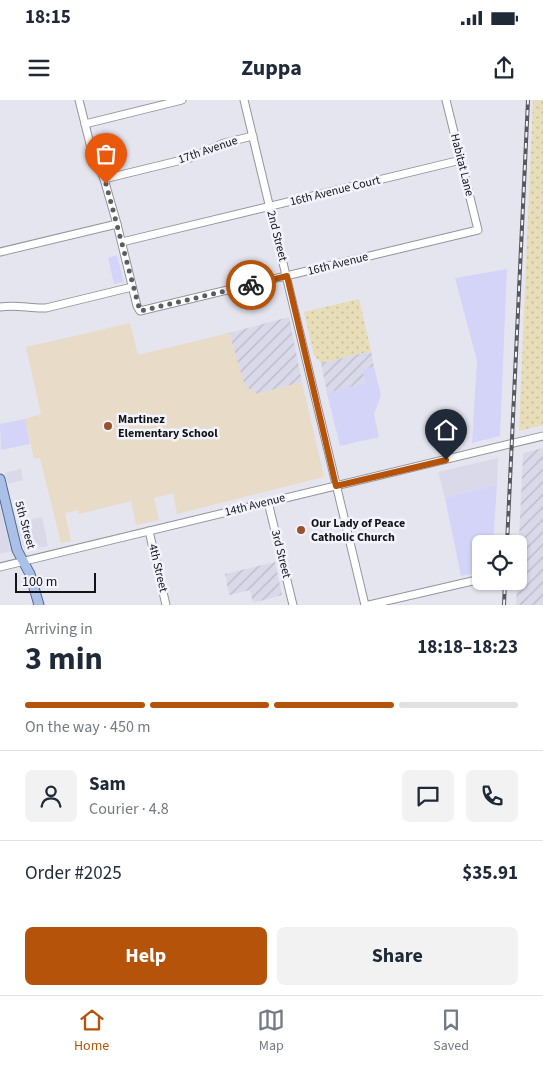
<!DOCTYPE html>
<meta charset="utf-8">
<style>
:root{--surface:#fff;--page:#f2f2f3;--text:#1f2937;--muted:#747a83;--line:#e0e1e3;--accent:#b45309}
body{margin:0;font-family:"Source Sans 3",sans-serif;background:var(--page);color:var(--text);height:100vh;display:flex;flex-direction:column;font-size:19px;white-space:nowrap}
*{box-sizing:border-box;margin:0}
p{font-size:16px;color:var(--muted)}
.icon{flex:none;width:28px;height:28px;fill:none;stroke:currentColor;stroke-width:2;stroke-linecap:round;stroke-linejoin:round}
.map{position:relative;height:505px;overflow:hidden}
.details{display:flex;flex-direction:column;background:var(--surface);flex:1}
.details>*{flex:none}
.buttons{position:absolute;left:472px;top:435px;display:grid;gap:10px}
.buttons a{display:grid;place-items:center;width:55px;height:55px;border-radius:8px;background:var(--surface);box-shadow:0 1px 4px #0004;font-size:25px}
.scale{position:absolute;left:15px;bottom:12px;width:81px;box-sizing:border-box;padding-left:5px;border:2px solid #131316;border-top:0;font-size:14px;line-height:18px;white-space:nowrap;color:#131316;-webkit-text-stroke:4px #f2f3fd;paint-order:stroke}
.pin{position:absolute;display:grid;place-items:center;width:42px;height:42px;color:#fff;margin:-51px -21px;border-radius:50% 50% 50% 0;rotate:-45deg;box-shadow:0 0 5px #0007}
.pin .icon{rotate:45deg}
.courier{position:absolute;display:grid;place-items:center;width:50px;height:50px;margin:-25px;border:4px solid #b45309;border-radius:50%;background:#fff;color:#222;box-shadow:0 1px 6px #0007}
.head em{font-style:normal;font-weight:700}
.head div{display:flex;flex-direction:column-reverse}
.head{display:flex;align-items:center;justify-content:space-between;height:85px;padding:0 25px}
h1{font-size:32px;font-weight:700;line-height:38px}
.bar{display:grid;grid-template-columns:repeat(4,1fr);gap:8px 5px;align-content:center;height:60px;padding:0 25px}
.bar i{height:6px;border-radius:4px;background:var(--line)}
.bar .selected{background:var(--accent)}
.bar p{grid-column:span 4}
.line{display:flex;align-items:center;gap:12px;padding:0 25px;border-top:1px solid var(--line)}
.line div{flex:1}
.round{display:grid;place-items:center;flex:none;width:52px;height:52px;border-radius:8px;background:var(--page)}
.button{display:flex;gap:10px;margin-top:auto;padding:10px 25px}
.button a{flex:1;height:58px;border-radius:8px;background:var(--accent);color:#fff;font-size:20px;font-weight:700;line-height:58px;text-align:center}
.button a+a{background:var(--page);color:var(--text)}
.status{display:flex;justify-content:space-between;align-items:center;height:35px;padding:0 25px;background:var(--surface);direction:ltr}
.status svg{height:14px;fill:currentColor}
header{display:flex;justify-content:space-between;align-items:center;height:65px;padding:0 25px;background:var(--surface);font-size:22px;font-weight:700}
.tab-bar{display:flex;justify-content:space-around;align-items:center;height:70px;border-top:1px solid var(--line);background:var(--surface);font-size:14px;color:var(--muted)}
.tab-bar a{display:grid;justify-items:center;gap:2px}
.tab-bar .selected{color:var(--accent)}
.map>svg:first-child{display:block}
.built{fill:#d9d9ea}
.industrial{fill:url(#industrial-furrows)}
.education{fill:#e8dbc7}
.grass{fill:#d4d4f8}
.sand{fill:url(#sand-dots)}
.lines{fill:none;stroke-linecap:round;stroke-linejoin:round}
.minor-casing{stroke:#94949d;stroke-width:9}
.major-casing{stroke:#506893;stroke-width:11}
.minor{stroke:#fff;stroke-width:7}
.major{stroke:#aac0e7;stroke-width:9}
.rail-casing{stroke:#57575c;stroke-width:4}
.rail{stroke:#f2f3fd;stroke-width:2;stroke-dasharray:5.5;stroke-linecap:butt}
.done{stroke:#5c5c62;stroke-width:5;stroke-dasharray:0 9}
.route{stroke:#b45309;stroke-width:6}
.poi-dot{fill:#99522c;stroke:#f2f3fd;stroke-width:2}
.labels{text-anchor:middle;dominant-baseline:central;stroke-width:5;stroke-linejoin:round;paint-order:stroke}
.street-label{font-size:12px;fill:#131316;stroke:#f2f3fd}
.poi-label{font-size:12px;font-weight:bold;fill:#131316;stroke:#f2f3fd;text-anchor:start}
</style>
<div class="status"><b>18:15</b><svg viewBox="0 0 49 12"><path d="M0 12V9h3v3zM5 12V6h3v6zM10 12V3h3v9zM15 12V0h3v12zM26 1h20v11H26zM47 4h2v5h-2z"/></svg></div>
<header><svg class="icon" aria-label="menu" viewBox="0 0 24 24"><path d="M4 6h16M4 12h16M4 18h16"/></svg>Zuppa<svg class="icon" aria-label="share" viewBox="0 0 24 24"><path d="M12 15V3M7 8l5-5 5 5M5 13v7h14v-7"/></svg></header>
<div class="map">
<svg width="543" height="505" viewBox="0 0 543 505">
<defs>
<pattern id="industrial-furrows" width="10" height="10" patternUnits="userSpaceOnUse" patternTransform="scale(1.25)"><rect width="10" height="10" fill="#d9d9ea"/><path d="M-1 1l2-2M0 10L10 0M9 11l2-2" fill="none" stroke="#b9b9c8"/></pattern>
<pattern id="sand-dots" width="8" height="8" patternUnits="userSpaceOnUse" patternTransform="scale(1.25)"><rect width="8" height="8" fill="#e7ddb8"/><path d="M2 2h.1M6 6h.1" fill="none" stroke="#c5bd9d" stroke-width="1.8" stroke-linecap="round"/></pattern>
</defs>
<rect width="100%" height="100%" fill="#e5e5f0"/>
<g class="built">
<polygon points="498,358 497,385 445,398 438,372"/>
<polygon points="21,369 23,380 8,384 5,373"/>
<polygon points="0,406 11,451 0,454"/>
<polygon points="42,417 48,446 25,451 17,423"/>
</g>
<g class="industrial">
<polygon points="289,217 302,282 257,294 244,286 229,233"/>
<polygon points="371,251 374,267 363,269 365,283 327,293 321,263"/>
<polygon points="543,348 543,505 516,505 523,353"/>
<polygon points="275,462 282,495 253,503 250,490 229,495 225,474"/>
</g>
<polygon class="education" points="130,223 138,255 229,233 245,286 257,294 302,282 324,377 177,414 173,393 154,398 159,420 136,425 131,401 79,414 78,410 65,413 71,441 61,443 40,358 34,359 25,319 41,314 26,247"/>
<g class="grass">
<polygon points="117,155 124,182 114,184 108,158"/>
<polygon points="507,169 500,336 472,343 477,261 455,178"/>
<polygon points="374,267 381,295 374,314 379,337 340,346 327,293 365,283 363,269"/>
<polygon points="25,319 30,344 1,350 0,324"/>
<polygon points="497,385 493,444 481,444 481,472 461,476 445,398"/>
</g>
<g class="sand">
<polygon points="533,0 543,0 543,325 519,331"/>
<polygon points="359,199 371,251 321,263 314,255 304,212"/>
</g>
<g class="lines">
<defs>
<g id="minor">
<polyline points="79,0 91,48 104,79 117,124 137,206 140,211 478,130 446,0"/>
<polyline points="244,0 365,505"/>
<polyline points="85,24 182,0"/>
<polyline points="104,79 190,58 224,43 253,36"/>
<polyline points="122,142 461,60"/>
<polyline points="0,152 117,124"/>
<path d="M 0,207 C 16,204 31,209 46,208 L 132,187"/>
<polyline points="268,402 293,505"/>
<polyline points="149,431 166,505"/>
<polyline points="0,467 543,336"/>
<polyline points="369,505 481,479"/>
</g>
<polyline id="major" points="0,379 17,450 30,474 39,505"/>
</defs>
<use href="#minor" class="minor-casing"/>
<use href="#major" class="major-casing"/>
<use href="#minor" class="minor"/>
<use href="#major" class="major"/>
<defs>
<g id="rail">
<polyline points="507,444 528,0"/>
<polyline points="504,505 505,481"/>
</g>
</defs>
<use href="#rail" class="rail-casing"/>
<use href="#rail" class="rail"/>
</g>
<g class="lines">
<polyline class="done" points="106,84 140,211 251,185"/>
<polyline class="route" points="251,185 287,176 336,386 446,360"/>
</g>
<g class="poi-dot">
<circle cx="108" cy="326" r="5"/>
<circle cx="301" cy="430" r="5"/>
</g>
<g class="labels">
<g class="street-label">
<text transform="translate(208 50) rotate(-19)">17th Avenue</text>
<text transform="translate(462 65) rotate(76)">Habitat Lane</text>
<text transform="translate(335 91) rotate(-14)">16th Avenue Court</text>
<text transform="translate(277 136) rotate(76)">2nd Street</text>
<text transform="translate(338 164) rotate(-14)">16th Avenue</text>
<text transform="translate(255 405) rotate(-14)">14th Avenue</text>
<text transform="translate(25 425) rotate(75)">5th Street</text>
<text transform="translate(281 454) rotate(76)">3rd Street</text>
<text transform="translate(158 468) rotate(77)">4th Street</text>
</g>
<g class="poi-label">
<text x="118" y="319">Martinez<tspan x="118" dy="14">Elementary School</tspan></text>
<text x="311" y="423">Our Lady of Peace<tspan x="311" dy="14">Catholic Church</tspan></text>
</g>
</g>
</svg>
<div class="buttons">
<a><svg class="icon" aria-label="locate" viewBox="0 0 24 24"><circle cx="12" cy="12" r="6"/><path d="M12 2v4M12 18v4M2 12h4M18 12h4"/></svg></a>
</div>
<div class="scale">100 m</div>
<div class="pin" style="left:106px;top:84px;background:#ea580c"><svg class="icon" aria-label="bag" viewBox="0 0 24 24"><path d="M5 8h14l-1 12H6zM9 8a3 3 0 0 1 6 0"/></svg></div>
<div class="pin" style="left:446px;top:360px;background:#1f2937"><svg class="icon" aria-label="home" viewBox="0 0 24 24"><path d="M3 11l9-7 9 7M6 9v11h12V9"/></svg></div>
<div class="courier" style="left:251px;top:185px"><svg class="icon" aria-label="bike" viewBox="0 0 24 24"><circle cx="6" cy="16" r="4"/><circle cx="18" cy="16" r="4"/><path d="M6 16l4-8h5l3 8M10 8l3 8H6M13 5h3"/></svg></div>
</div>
<section class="details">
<div class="head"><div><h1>3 min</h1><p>Arriving in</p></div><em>18:18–18:23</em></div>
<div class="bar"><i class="selected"></i><i class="selected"></i><i class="selected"></i><i></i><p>On the way · 450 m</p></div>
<div class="line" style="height:90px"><a class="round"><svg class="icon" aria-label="person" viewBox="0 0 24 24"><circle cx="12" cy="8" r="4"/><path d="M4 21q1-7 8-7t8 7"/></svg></a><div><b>Sam</b><p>Courier · 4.8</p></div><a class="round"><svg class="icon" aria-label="chat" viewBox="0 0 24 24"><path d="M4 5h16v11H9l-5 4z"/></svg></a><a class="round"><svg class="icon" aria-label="phone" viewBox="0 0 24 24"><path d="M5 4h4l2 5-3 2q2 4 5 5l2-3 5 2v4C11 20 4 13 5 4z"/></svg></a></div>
<div class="line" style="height:65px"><div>Order #2025</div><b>$35.91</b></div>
<div class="button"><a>Help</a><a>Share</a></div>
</section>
<nav class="tab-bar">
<a class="selected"><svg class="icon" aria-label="home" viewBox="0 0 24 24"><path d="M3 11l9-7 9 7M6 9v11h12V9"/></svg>Home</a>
<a><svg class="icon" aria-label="map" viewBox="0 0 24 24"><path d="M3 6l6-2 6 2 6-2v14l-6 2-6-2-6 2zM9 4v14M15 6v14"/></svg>Map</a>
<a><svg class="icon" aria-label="saved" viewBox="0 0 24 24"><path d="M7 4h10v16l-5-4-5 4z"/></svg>Saved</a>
</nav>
